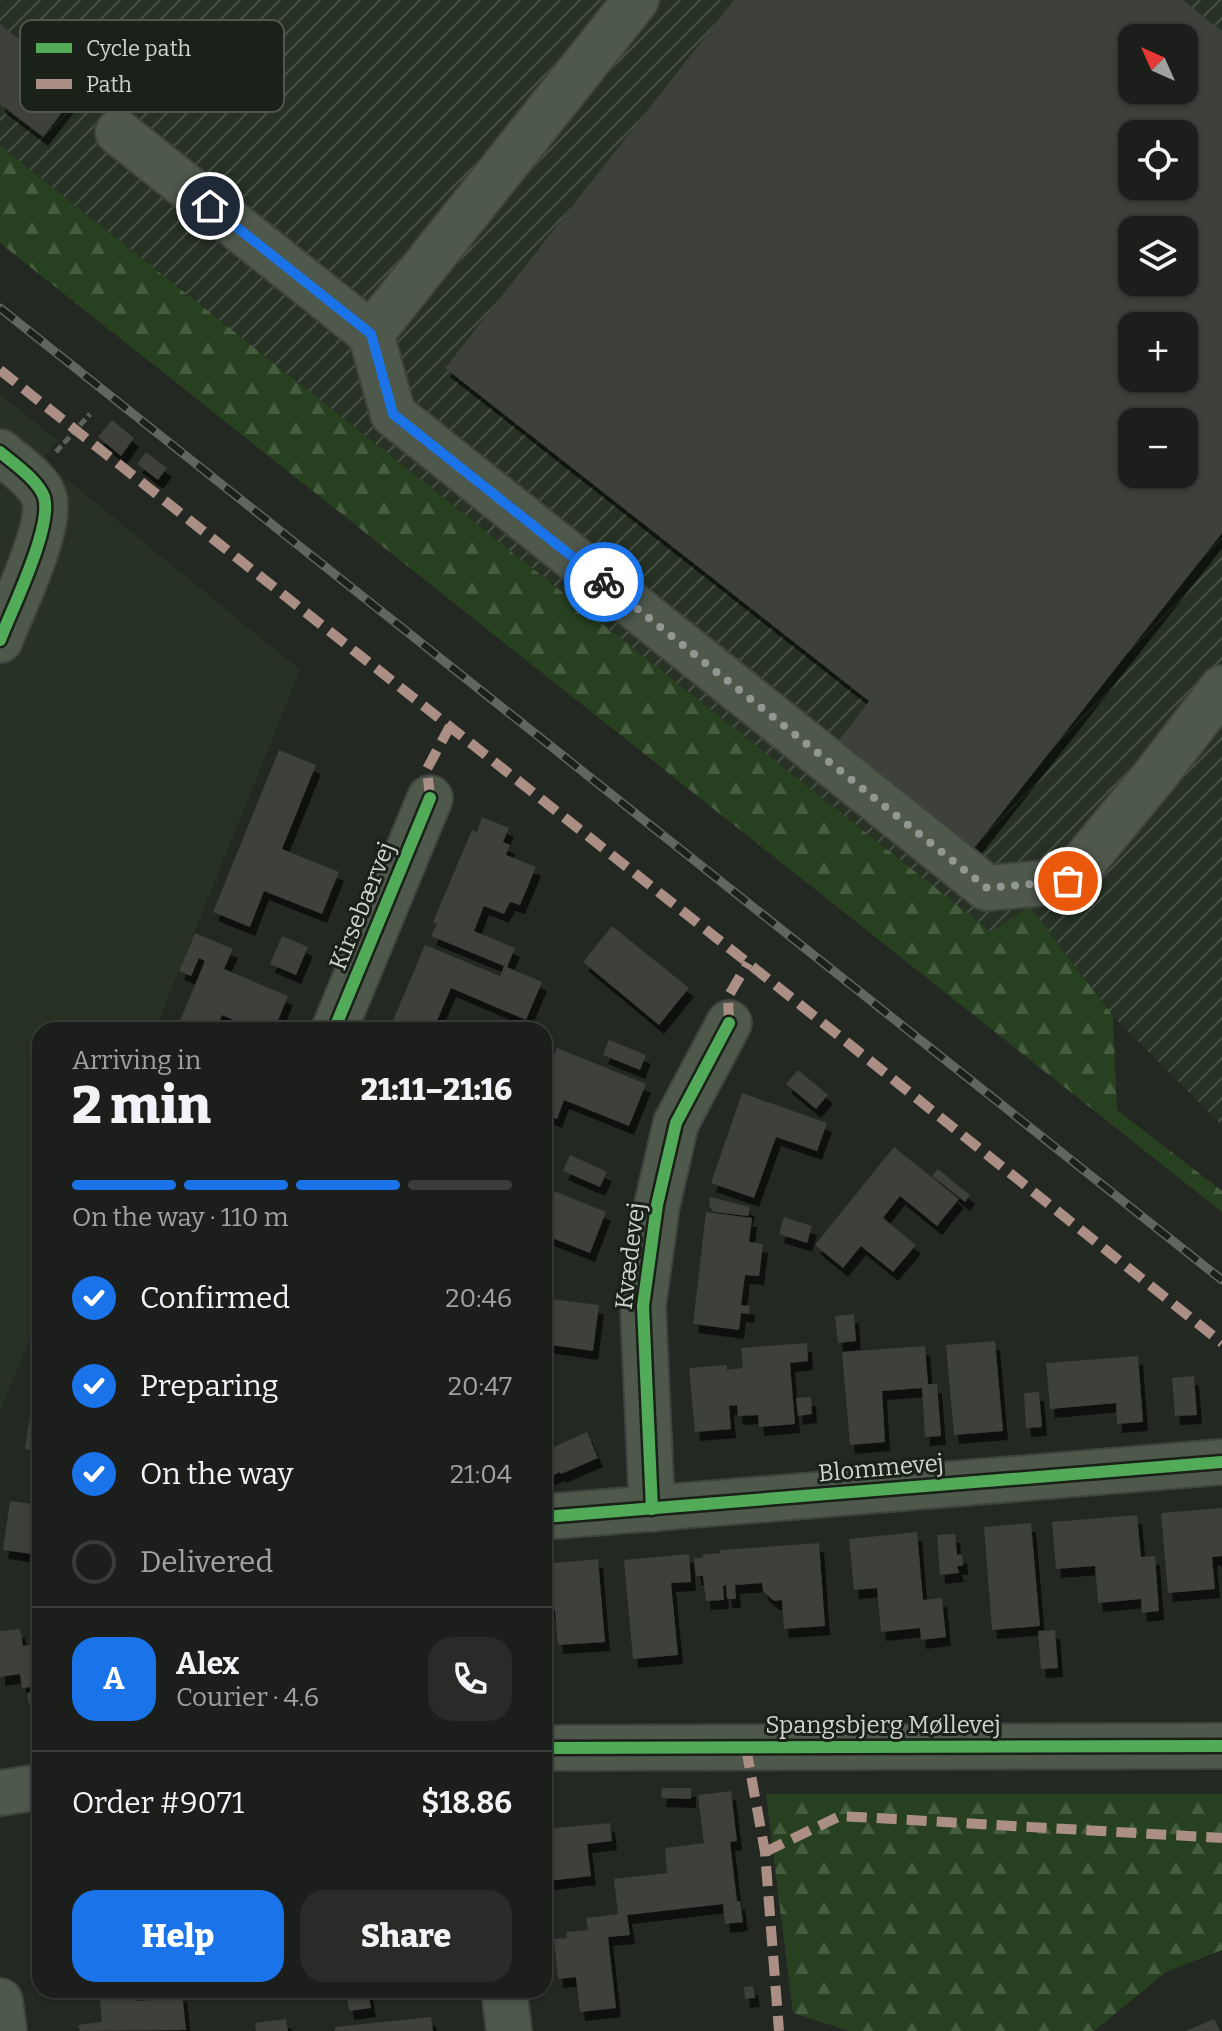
<!DOCTYPE html>
<meta charset="utf-8">
<style>
:root{--surface:#1b1e1a;--page:#282b27;--text:#f1f3f6;--muted:#a0a2a2;--line:#393c39;--accent:#1a73e8}
body{margin:0;font-family:Bitter,serif;background:var(--page);color:var(--text);height:100vh;display:flex;flex-direction:column;font-size:30px;white-space:nowrap}
*{box-sizing:border-box;margin:0}
p{font-size:26px;color:var(--muted)}
.icon{flex:none;width:44px;height:44px;fill:none;stroke:currentColor;stroke-width:2;stroke-linecap:round;stroke-linejoin:round}
.map{position:relative;flex:1;overflow:hidden}
.sheet{position:absolute;left:32px;top:1022px;width:520px;height:976px;display:flex;flex-direction:column;background:var(--surface);border-radius:24px;box-shadow:0 2px 6px #0004,0 0 0 2px var(--line)}
.sheet>*{flex:none}
.needle{width:52px;rotate:315deg}
.buttons{position:absolute;left:1118px;top:24px;display:grid;gap:16px}
.buttons a{display:grid;place-items:center;width:80px;height:80px;border-radius:16px;background:var(--surface);box-shadow:0 2px 6px #0004,0 0 0 2px var(--line);font-size:40px}
.pin{position:absolute;display:grid;place-items:center;width:68px;height:68px;color:#fff;margin:-34px;border:4px solid #fff;border-radius:50%;box-shadow:0 2px 8px #0007}
.courier{position:absolute;display:grid;place-items:center;width:80px;height:80px;margin:-40px;border:6px solid #1a73e8;border-radius:50%;background:#fff;color:#222;box-shadow:0 2px 10px #0007}
.head em{font-style:normal;font-weight:800}
.head div{display:flex;flex-direction:column-reverse}
.head{display:flex;align-items:center;justify-content:space-between;height:136px;padding:0 40px}
h1{font-size:52px;font-weight:800;line-height:60px}
.bar{display:grid;grid-template-columns:repeat(4,1fr);gap:12px 8px;align-content:center;height:96px;padding:0 40px}
.bar i{height:10px;border-radius:6px;background:var(--line)}
.bar .on{background:var(--accent)}
.bar p{grid-column:span 4}
.line{display:flex;align-items:center;gap:20px;padding:0 40px;border-top:2px solid var(--line)}
.line div{flex:1}
.round{display:grid;place-items:center;flex:none;width:84px;height:84px;border-radius:24px;background:var(--page)}
ol{padding:0 40px;list-style:none}
li{display:flex;align-items:center;gap:24px;height:88px}
li p{margin-inline-start:auto}
li .icon{padding:8px;border-radius:50%;background:var(--accent);color:#fff;stroke-width:4}
li:last-child{color:var(--muted)}
li i{width:44px;height:44px;border:4px solid var(--line);border-radius:50%}
.primary-button{display:flex;gap:16px;margin-top:auto;padding:16px 40px}
.primary-button a{flex:1;height:92px;border-radius:24px;background:var(--accent);color:#fff;font-size:32px;font-weight:800;line-height:92px;text-align:center}
.primary-button a+a{background:var(--page);color:var(--text)}
.map>svg:first-child{display:block}
.built{fill:#273225}
.industrial{fill:url(#industrial-furrows);fill-rule:evenodd}
.forest{fill:url(#forest-firs)}
.building{fill:#3c3f3b;fill-rule:evenodd;filter:url(#shadow)}
.lines{fill:none;stroke-linecap:round;stroke-linejoin:round}
.minor-casing{stroke:#40433f;stroke-width:48}
.path{stroke:#5b6259;stroke-width:5;stroke-dasharray:8 4;stroke-linecap:butt}
.minor{stroke:#4e584b;stroke-width:44}
.rail-casing{stroke:#60675f;stroke-width:9}
.rail{stroke:#1a2118;stroke-width:6;stroke-dasharray:18;stroke-linecap:butt}
.quiet{stroke:#ac8f84;stroke-width:10;stroke-dasharray:20 10;stroke-linecap:butt}
.cycleway-casing{stroke:#1a2118;stroke-width:17}
.cycleway{stroke:#51ab58;stroke-width:12}
.done{stroke:#939792;stroke-width:8;stroke-dasharray:0 14.4}
.route{stroke:#1a73e8;stroke-width:10}
.labels{text-anchor:middle;dominant-baseline:central;stroke-width:6;stroke-linejoin:round;paint-order:stroke}
.street-label{font-size:24px;fill:#cfd3cd;stroke:#1a2118}
.key{fill:#1a2118;stroke:#50564e;stroke-width:2}
.key-label{font-size:22px;fill:#cfd3cd}
</style>
<div class="map">
<svg width="1222" height="2031" viewBox="0 0 1222 2031">
<defs>
<pattern id="industrial-furrows" width="10" height="10" patternUnits="userSpaceOnUse" patternTransform="scale(2)"><rect width="10" height="10" fill="#273225"/><path d="M-1 1l2-2M0 10L10 0M9 11l2-2" fill="none" stroke="#454f43"/></pattern>
<pattern id="forest-firs" width="22" height="20" patternUnits="userSpaceOnUse" patternTransform="scale(2)"><rect width="22" height="20" fill="#274120"/><path d="M5 1l3.5 6h-7zM16 11l3.5 6h-7z" fill="#455c3f"/></pattern>
<filter id="shadow"><feDropShadow dx="5" dy="9" stdDeviation="0" flood-color="#0009"/></filter>
</defs>
<rect width="100%" height="100%" fill="#242823"/>
<polygon class="built" points="0,394 58,441 42,459 300,670 155,1030 40,1030 40,1313 0,1412"/>
<path class="industrial" d="M 0,0 L 1222,0 L 1222,1125 L 1113,1016 L 1029,906 L 991,932 L 0,146 ZM 1132,38 L 1184,38 L 1184,90 L 1132,90 ZM 1132,134 L 1184,134 L 1184,186 L 1132,186 ZM 1132,230 L 1184,230 L 1184,282 L 1132,282 ZM 1132,326 L 1184,326 L 1184,378 L 1132,378 ZM 1132,422 L 1184,422 L 1184,474 L 1132,474 Z"/>
<g class="forest">
<polygon points="0,146 991,932 1029,906 1113,1016 1117,1110 1222,1191 1222,1212 0,243"/>
<polygon points="766,1794 1222,1794 1222,1950 1166,1972 1094,2031 849,2031 793,2013"/>
</g>
<g class="building">
<path d="M 734,0 L 1183,0 L 1222,31 L 1222,533 L 964,861 L 828,755 L 869,701 L 445,368 ZM 1132,38 L 1184,38 L 1184,90 L 1132,90 ZM 1132,134 L 1184,134 L 1184,186 L 1132,186 ZM 1132,230 L 1184,230 L 1184,282 L 1132,282 ZM 1132,326 L 1184,326 L 1184,378 L 1132,378 ZM 1132,422 L 1184,422 L 1184,474 L 1132,474 Z"/>
<polygon points="0,24 81,88 43,137 0,104"/>
<polygon points="112,420 134,438 121,456 98,437"/>
<polygon points="146,452 167,468 158,480 137,464"/>
<polygon points="279,750 316,765 282,849 339,872 322,914 264,891 250,927 213,912"/>
<polygon points="482,817 509,828 503,842 510,845 506,855 536,867 520,905 510,902 504,914 484,906 474,931 515,948 507,967 542,982 526,1020 451,988 433,1030 389,1030 425,945 500,976 504,966 431,936 437,924 433,922 472,830 477,832"/>
<polygon points="612,926 689,988 659,1025 583,962"/>
<polygon points="195,933 233,949 224,969 288,996 274,1030 258,1030 222,1015 216,1030 176,1030 205,961 199,958 191,976 179,971"/>
<polygon points="282,936 308,947 296,975 270,964"/>
<polygon points="609,1040 646,1055 640,1070 603,1055"/>
<polygon points="557,1048 646,1084 629,1126 564,1100 557,1119 544,1114 544,1079"/>
<polygon points="798,1070 828,1095 816,1109 786,1084"/>
<polygon points="742,1093 827,1123 817,1151 776,1137 754,1198 711,1183"/>
<polygon points="894,1147 959,1199 937,1226 900,1196 883,1218 916,1245 893,1272 861,1246 843,1268 815,1245"/>
<polygon points="570,1155 607,1172 600,1187 563,1171"/>
<polygon points="938,1169 970,1195 965,1202 932,1176"/>
<polygon points="544,1187 606,1212 590,1253 547,1236 544,1242"/>
<polygon points="710,1197 750,1207 748,1216 714,1212 709,1206"/>
<polygon points="706,1212 752,1218 749,1242 763,1244 759,1276 745,1275 741,1305 750,1306 749,1314 741,1313 739,1330 693,1324"/>
<polygon points="784,1217 812,1226 807,1243 779,1234"/>
<polygon points="544,1298 599,1305 593,1351 544,1344"/>
<polygon points="854,1314 856,1341 838,1343 835,1316"/>
<polygon points="995,1341 1003,1431 954,1435 946,1345"/>
<polygon points="807,1343 808,1361 790,1363 795,1424 759,1427 758,1415 738,1416 737,1405 729,1406 731,1429 695,1432 689,1368 727,1365 727,1370 743,1368 741,1348"/>
<polygon points="925,1346 928,1384 937,1384 941,1436 925,1437 922,1388 882,1391 885,1442 850,1445 842,1352"/>
<polygon points="1138,1356 1143,1422 1117,1424 1116,1403 1050,1409 1046,1363"/>
<polygon points="38,1359 40,1360 40,1452 25,1449"/>
<polygon points="1194,1376 1197,1415 1175,1416 1172,1378"/>
<polygon points="1039,1392 1042,1427 1026,1428 1024,1393"/>
<polygon points="811,1397 812,1414 798,1416 796,1398"/>
<polygon points="544,1430 552,1448 587,1432 598,1458 561,1474 560,1472 544,1479"/>
<polygon points="10,1501 40,1505 40,1555 3,1550"/>
<polygon points="1222,1508 1222,1556 1212,1557 1215,1589 1168,1593 1161,1513"/>
<polygon points="1137,1515 1141,1557 1155,1556 1159,1611 1142,1613 1141,1599 1098,1603 1095,1566 1056,1569 1052,1522"/>
<polygon points="1031,1523 1040,1626 992,1630 984,1527"/>
<polygon points="917,1532 923,1600 942,1598 946,1637 921,1640 920,1628 881,1632 877,1588 854,1590 849,1539"/>
<polygon points="955,1534 957,1555 962,1554 963,1566 957,1566 959,1573 940,1575 937,1535"/>
<polygon points="819,1543 825,1626 784,1629 782,1600 774,1601 763,1591 762,1583 735,1585 736,1599 727,1599 726,1585 723,1586 724,1600 706,1601 703,1576 696,1576 694,1558 703,1558 702,1555 720,1553 720,1550"/>
<polygon points="689,1554 691,1582 671,1583 678,1655 633,1659 624,1560"/>
<polygon points="598,1559 605,1642 558,1645 555,1610 544,1611 544,1564"/>
<polygon points="20,1629 23,1646 38,1644 40,1686 22,1688 20,1674 0,1677 0,1631"/>
<polygon points="1055,1630 1058,1668 1041,1669 1038,1631"/>
<polygon points="37,1691 39,1703 29,1705 27,1693"/>
<polygon points="662,1788 691,1788 691,1799 661,1798"/>
<polygon points="731,1791 737,1841 730,1842 737,1901 740,1901 743,1922 725,1924 723,1904 627,1915 630,1935 608,1937 616,2008 580,2012 576,1977 558,1979 554,1939 567,1938 566,1932 588,1930 586,1918 618,1914 614,1879 667,1873 665,1848 704,1843 698,1795"/>
<polygon points="610,1823 612,1841 587,1844 591,1876 548,1881 544,1829"/>
<polygon points="753,1986 755,1998 745,1999 744,1987"/>
<polygon points="99,1990 136,1990 137,2001 153,2000 152,1996 182,1992 186,2030 80,2031 78,2025 102,2022"/>
<polygon points="368,1990 371,2008 349,2011 346,1991"/>
<polygon points="431,2017 433,2031 335,2031 335,2027"/>
<polygon points="286,2019 288,2031 256,2031 255,2023"/>
<polygon points="1214,2019 1220,2031 1186,2031"/>
</g>
<g class="lines">
<defs>
<g id="minor">
<polyline points="118,132 371,334 636,0"/>
<polyline points="371,334 393,414 987,888 1068,881 1157,773 1222,688"/>
<path d="M 0,452 C 13,463 38,480 44,497 C 53,526 12,609 0,640"/>
<polyline points="334,1030 430,798"/>
<polyline points="652,1509 643,1306 657,1205 676,1123 729,1023"/>
<polyline points="544,1517 1222,1462"/>
<polyline points="544,1748 1222,1746"/>
<polyline points="0,1793 40,1787"/>
<polyline points="504,1990 509,2031"/>
<polyline points="0,2001 4,2031"/>
</g>
</defs>
<use href="#minor" class="minor-casing"/>
<polyline class="path" points="56,452 90,414"/>
<use href="#minor" class="minor"/>
<defs>
<polyline id="rail" points="0,308 1222,1280"/>
</defs>
<use href="#rail" class="rail-casing"/>
<use href="#rail" class="rail"/>
<g class="quiet">
<polyline points="0,370 748,963 1222,1343"/>
<polyline points="430,798 427,769 450,726"/>
<polyline points="729,1023 728,997 748,963"/>
<polyline points="746,1748 765,1852 779,2031"/>
<polyline points="765,1852 840,1816 1222,1838"/>
</g>
<defs>
<g id="cycleway">
<path d="M 0,452 C 13,463 38,480 44,497 C 53,526 12,609 0,640"/>
<polyline points="334,1030 430,798"/>
<polyline points="652,1509 643,1306 657,1205 676,1123 729,1023"/>
<polyline points="544,1517 1222,1462"/>
<polyline points="544,1748 1222,1746"/>
</g>
</defs>
<use href="#cycleway" class="cycleway-casing"/>
<use href="#cycleway" class="cycleway"/>
</g>
<g class="lines">
<polyline class="done" points="604,582 987,888 1068,881"/>
<polyline class="route" points="210,206 371,334 393,414 604,582"/>
</g>
<g class="labels">
<g class="street-label">
<text transform="translate(362 906) rotate(-68)">Kirsebærvej</text>
<text transform="translate(630 1256) rotate(-83)">Kvædevej</text>
<text transform="translate(881 1468) rotate(-5)">Blommevej</text>
<text x="883" y="1725">Spangsbjerg Møllevej</text>
</g>
</g>
<rect x="20" y="20" width="264" height="92" rx="12" class="key"/>
<rect x="36" y="43" width="36" height="10" fill="#51ab58"/>
<rect x="36" y="79" width="36" height="10" fill="#ac8f84"/>
<g class="key-label">
<text x="86" y="56">Cycle path</text>
<text x="86" y="92">Path</text>
</g>
</svg>
<div class="buttons">
<a><svg class="needle" viewBox="-14 -14 28 28"><path d="M0-13l5 13h-10z" fill="#e53935"/><path d="M0 13l5-13h-10z" fill="#a0a2a2"/></svg></a>
<a><svg class="icon" aria-label="locate" viewBox="0 0 24 24"><circle cx="12" cy="12" r="6"/><path d="M12 2v4M12 18v4M2 12h4M18 12h4"/></svg></a>
<a><svg class="icon" aria-label="layers" viewBox="0 0 24 24"><path d="M12 4l9 5-9 5-9-5zM3 14l9 5 9-5"/></svg></a>
<a>+</a>
<a>−</a>
</div>
<div class="pin" style="left:1068px;top:881px;background:#ea580c"><svg class="icon" aria-label="bag" viewBox="0 0 24 24"><path d="M5 8h14l-1 12H6zM9 8a3 3 0 0 1 6 0"/></svg></div>
<div class="pin" style="left:210px;top:206px;background:#1f2937"><svg class="icon" aria-label="home" viewBox="0 0 24 24"><path d="M3 11l9-7 9 7M6 9v11h12V9"/></svg></div>
<div class="courier" style="left:604px;top:582px"><svg class="icon" aria-label="bike" viewBox="0 0 24 24"><circle cx="6" cy="16" r="4"/><circle cx="18" cy="16" r="4"/><path d="M6 16l4-8h5l3 8M10 8l3 8H6M13 5h3"/></svg></div>
<section class="sheet">
<div class="head"><div><h1>2 min</h1><p>Arriving in</p></div><em>21:11–21:16</em></div>
<div class="bar"><i class="on"></i><i class="on"></i><i class="on"></i><i></i><p>On the way · 110 m</p></div>
<ol>
<li><svg class="icon" aria-label="check" viewBox="0 0 24 24"><path d="M5 12l5 5 9-10"/></svg>Confirmed<p>20:46</p></li>
<li><svg class="icon" aria-label="check" viewBox="0 0 24 24"><path d="M5 12l5 5 9-10"/></svg>Preparing<p>20:47</p></li>
<li><svg class="icon" aria-label="check" viewBox="0 0 24 24"><path d="M5 12l5 5 9-10"/></svg>On the way<p>21:04</p></li>
<li><i></i>Delivered</li>
</ol>
<div class="line" style="height:144px"><b class="round" style="background:var(--accent);color:#fff">A</b><div><b>Alex</b><p>Courier · 4.6</p></div><a class="round"><svg class="icon" aria-label="phone" viewBox="0 0 24 24"><path d="M5 4h4l2 5-3 2q2 4 5 5l2-3 5 2v4C11 20 4 13 5 4z"/></svg></a></div>
<div class="line" style="height:104px"><div>Order #9071</div><b>$18.86</b></div>
<div class="primary-button"><a>Help</a><a>Share</a></div>
</section>
</div>
